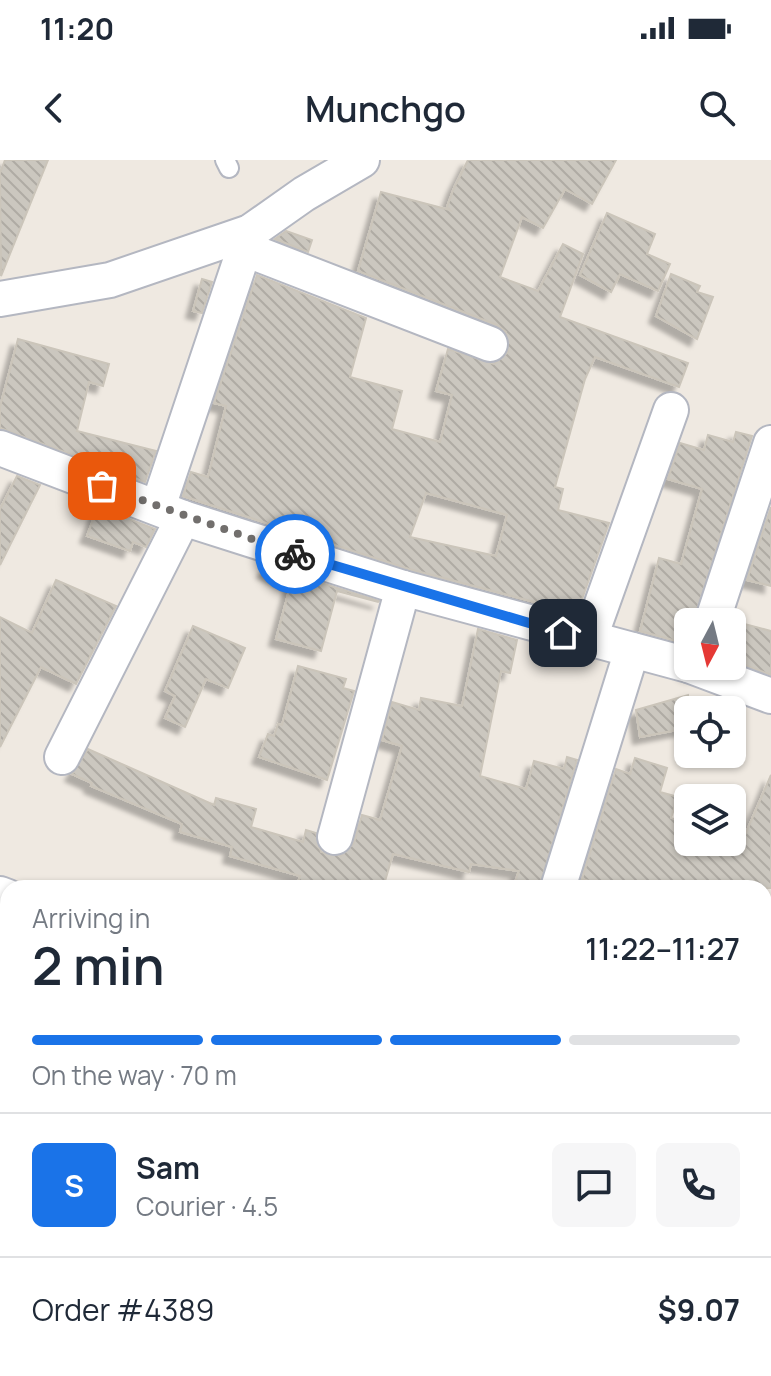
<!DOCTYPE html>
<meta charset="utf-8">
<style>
:root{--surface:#fff;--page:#f6f6f7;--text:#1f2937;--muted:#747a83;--line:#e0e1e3;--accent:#1a73e8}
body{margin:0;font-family:Manrope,sans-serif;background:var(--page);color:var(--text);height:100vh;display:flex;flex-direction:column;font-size:30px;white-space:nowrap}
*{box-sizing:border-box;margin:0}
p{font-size:26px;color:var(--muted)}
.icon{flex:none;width:44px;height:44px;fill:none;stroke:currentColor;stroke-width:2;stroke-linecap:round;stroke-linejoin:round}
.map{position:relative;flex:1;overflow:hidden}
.sheet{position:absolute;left:0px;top:720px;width:772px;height:496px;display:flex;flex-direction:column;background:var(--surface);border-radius:24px 24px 0 0;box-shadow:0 2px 6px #0004}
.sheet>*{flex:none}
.needle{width:52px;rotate:187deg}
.buttons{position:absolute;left:674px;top:448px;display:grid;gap:16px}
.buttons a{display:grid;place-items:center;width:72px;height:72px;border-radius:12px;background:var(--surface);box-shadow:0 2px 6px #0004;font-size:40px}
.pin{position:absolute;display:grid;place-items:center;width:68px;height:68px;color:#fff;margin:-34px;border-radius:16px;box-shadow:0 4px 12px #0006}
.courier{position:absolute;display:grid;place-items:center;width:80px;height:80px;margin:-40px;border:6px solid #1a73e8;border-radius:50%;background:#fff;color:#222;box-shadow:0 2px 10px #0007}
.summary em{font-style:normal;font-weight:600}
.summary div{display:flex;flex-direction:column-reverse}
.summary{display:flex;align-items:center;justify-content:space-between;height:136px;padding:0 32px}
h1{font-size:52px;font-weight:600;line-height:60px}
.bar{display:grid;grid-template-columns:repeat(4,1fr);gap:12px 8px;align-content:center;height:96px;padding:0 32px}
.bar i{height:10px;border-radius:6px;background:var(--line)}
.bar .selected{background:var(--accent)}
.bar p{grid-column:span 4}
.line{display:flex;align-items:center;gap:20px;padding:0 32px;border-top:2px solid var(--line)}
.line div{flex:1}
.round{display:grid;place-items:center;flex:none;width:84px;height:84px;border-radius:12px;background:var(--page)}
.status{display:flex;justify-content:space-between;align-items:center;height:56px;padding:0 40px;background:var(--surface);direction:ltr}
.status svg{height:22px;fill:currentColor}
header{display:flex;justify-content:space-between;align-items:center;height:104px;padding:0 32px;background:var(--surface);font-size:36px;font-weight:600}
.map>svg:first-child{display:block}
.building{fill:url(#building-back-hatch);stroke:#cbc5ba;stroke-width:2;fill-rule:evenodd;filter:url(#shadow)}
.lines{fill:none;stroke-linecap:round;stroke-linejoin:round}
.lane-casing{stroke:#b4b7c1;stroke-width:22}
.street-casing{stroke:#b4b7c1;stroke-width:38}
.lane{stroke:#fff;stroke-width:18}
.street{stroke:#fff;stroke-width:34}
.done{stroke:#726f6d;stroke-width:8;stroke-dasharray:0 14.4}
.route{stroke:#1a73e8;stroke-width:10}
</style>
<div class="status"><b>11:20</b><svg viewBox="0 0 49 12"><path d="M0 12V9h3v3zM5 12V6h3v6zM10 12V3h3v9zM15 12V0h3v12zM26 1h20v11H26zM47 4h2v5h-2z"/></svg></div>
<header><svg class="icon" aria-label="back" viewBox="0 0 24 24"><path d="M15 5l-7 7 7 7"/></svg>Munchgo<svg class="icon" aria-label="search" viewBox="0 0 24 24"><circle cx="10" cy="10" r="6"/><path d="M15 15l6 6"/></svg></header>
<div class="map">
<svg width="771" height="1216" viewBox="0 0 771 1216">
<defs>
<pattern id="building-back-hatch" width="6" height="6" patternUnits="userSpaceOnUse" patternTransform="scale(2)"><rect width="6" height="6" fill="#cbc7bf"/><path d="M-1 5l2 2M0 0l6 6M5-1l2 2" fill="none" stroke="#afaba4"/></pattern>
<filter id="shadow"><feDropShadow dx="-7" dy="7" stdDeviation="2" flood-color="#0004"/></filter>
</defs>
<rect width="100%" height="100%" fill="#efe9e1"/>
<g class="building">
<polygon points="5,0 48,0 1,116 0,13"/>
<path d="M 468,0 L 616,0 L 592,44 L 565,29 L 543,68 L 522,57 L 500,117 L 538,131 L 563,84 L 583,94 L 560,157 L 688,203 L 679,227 L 595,197 L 585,219 L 555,327 L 563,329 L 558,350 L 609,363 L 577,453 L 409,409 L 183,336 L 191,312 L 208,317 L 226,246 L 214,243 L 257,115 L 366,158 L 350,217 L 402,231 L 392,269 L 440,282 L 452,235 L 436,231 L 448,189 L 494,204 L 508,192 L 506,172 L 497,165 L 358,111 L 381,32 L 450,50 L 447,47 L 454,28 ZM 426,333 L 507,355 L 496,396 L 410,377 Z"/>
<polygon points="607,53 655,74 647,94 670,104 658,131 620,114 611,132 580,115"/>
<polygon points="286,71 312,80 308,92 275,79"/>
<polygon points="671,114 700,126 697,132 713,137 697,179 656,156"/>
<polygon points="202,119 212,122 202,153 193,151"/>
<polygon points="18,179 109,204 103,226 89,222 77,271 156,291 145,322 0,268 0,247"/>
<polygon points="736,272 752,276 693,462 688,462 688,484 640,471 659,398 681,404 702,329 668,319 680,283 704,290 708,275 733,282"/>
<polygon points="17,316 40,325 0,405 0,349"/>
<polygon points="98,347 155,369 146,387 133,382 130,391 87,376"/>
<polygon points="771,347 771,426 747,420"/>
<polygon points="267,406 379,441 378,442 337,431 321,491 276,479 291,423 264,411"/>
<polygon points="56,420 116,446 76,524 41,507 0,587 0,457 32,473"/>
<polygon points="733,461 771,471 771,515 732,500"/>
<polygon points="193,466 245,488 228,528 206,519 185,567 165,558 175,536 165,531"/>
<polygon points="478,469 517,480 510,513 501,511 480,616 526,629 534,601 564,609 567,597 577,600 539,728 513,728 519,711 471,704 469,712 393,694 383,728 296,728 300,716 230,696 232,687 180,672 182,664 91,626 92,623 72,614 88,589 214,645 216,638 256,649 251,667 303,682 306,670 316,673 321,692 341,696 354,683 362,655 380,660 402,586 382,580 392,542 419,550 421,538 462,546"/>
<polygon points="298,506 346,519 343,528 354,531 327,620 259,597 268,574 274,576 278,564 282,565"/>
<polygon points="688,535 688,568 640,577 636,550"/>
<polygon points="635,598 667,608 660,632 678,637 671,658 688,664 688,682 742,682 771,615 771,728 617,728 582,719 616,609 630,614"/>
</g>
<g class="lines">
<defs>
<polyline id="lane" points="225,0 229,8"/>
<g id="street">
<polyline points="245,89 490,184"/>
<polyline points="0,139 110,120 250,72 304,34 362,0"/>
<polyline points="0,288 183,358 403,428 688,505"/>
<polyline points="158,347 250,72"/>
<polyline points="712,462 771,283"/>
<polyline points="589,480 671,250"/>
<polyline points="691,506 771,536"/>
<polyline points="62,597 183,358"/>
<polyline points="335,677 403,428"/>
<polyline points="558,728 632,490"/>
<polyline points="0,734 8,737"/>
<polyline points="764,1082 771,1084"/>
<polyline points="220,1216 221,1208"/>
<polyline points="352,1216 354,1208"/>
</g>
</defs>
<use href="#lane" class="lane-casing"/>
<use href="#street" class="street-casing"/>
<use href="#lane" class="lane"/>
<use href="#street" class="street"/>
</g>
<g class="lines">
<polyline class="done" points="102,326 295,394"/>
<polyline class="route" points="295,394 563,473"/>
</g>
</svg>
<div class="buttons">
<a><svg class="needle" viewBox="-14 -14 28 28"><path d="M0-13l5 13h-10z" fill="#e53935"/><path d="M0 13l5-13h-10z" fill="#747a83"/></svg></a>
<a><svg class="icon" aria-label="locate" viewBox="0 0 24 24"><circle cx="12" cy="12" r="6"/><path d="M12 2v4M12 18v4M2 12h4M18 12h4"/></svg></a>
<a><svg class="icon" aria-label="layers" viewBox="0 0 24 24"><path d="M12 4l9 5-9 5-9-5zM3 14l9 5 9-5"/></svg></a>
</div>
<div class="pin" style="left:102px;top:326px;background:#ea580c"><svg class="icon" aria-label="bag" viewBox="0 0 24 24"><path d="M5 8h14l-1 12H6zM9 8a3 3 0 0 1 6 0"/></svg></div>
<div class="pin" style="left:563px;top:473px;background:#1f2937"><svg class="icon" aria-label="home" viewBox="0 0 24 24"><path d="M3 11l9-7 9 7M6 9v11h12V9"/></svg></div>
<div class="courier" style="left:295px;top:394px"><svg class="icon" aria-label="bike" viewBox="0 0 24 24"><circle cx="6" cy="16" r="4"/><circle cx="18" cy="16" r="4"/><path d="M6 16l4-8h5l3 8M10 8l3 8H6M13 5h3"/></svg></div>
<section class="sheet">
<div class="summary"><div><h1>2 min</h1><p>Arriving in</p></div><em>11:22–11:27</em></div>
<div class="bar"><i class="selected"></i><i class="selected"></i><i class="selected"></i><i></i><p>On the way · 70 m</p></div>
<div class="line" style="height:144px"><b class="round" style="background:var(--accent);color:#fff">S</b><div><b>Sam</b><p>Courier · 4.5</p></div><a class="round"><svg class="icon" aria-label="chat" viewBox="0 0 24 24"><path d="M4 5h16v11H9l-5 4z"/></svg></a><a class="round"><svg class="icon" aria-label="phone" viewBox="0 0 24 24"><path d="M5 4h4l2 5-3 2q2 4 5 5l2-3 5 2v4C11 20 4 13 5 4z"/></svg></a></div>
<div class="line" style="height:104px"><div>Order #4389</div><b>$9.07</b></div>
</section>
</div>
